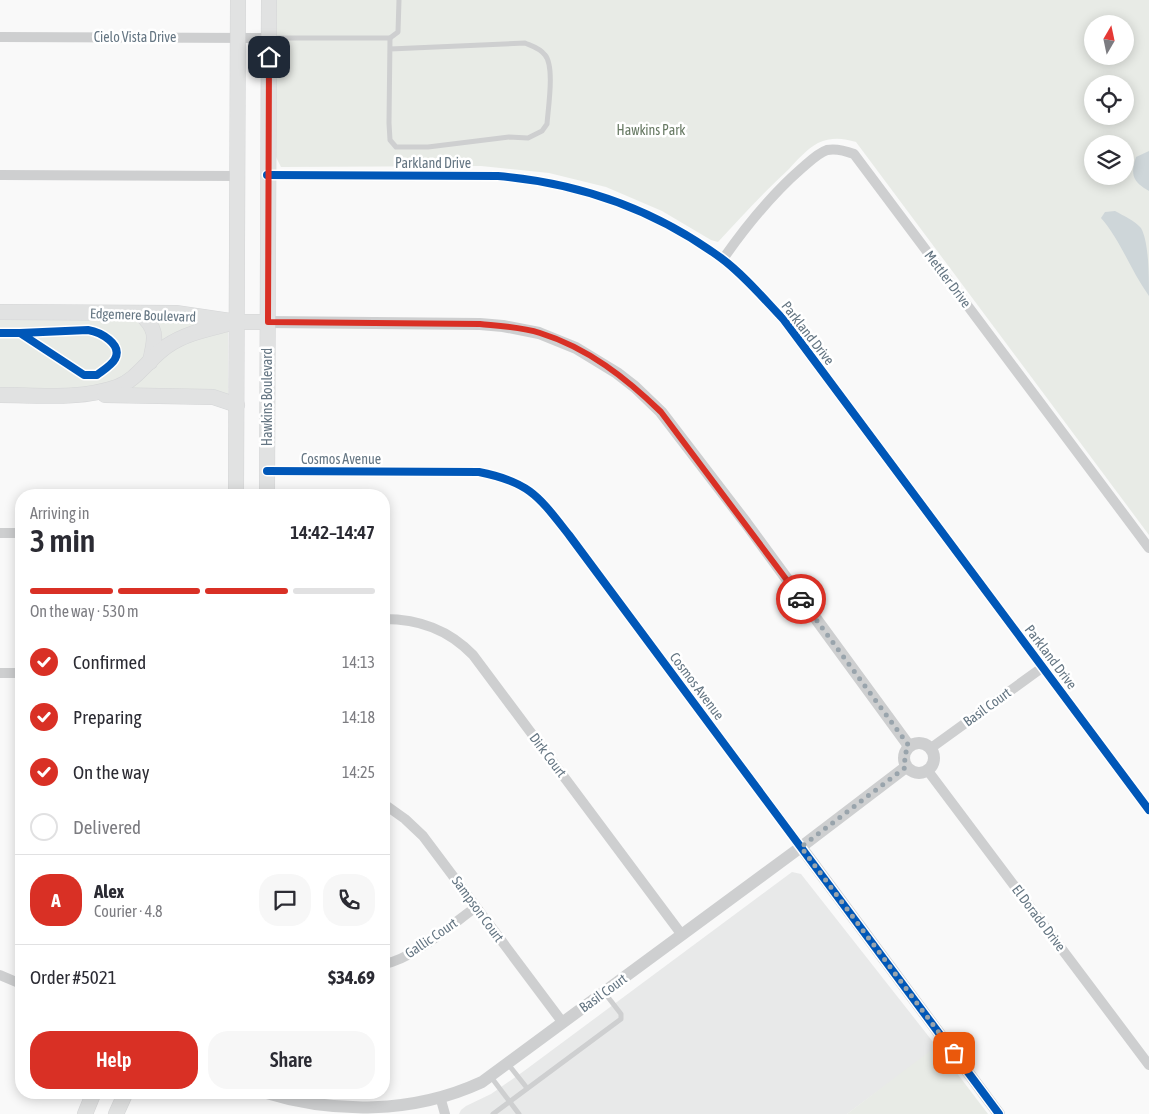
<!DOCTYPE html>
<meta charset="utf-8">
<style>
:root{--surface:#fff;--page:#f7f7f7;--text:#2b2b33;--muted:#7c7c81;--line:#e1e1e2;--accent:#d93025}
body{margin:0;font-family:"Asap Condensed",sans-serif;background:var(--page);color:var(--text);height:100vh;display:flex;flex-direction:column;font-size:19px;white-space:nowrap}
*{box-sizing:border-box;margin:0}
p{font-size:16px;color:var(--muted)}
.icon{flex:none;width:28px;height:28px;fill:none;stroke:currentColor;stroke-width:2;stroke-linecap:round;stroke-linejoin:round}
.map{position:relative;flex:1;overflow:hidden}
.side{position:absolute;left:15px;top:489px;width:375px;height:610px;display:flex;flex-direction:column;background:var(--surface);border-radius:20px;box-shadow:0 2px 12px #0003}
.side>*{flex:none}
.needle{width:32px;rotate:9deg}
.controls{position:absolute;left:1084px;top:15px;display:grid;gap:10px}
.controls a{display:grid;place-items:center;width:50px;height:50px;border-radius:50%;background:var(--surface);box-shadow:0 2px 12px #0003;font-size:25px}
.pin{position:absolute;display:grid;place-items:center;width:42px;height:42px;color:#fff;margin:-21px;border-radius:10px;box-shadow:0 2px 8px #0006}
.courier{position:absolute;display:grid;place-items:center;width:50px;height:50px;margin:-25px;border:4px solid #d93025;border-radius:50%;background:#fff;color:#222;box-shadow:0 1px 6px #0007}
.summary em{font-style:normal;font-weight:600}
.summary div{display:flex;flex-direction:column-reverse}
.summary{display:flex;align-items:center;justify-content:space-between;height:85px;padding:0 15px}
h1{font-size:32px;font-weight:600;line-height:38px}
.bar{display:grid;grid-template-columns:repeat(4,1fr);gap:8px 5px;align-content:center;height:60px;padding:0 15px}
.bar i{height:6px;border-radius:4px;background:var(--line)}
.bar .selected{background:var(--accent)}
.bar p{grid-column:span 4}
.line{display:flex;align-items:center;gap:12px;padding:0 15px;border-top:1px solid var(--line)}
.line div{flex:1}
.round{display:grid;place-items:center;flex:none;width:52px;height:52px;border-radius:20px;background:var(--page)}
ol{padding:0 15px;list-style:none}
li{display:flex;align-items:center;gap:15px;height:55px}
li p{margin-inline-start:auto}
li .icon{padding:5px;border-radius:50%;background:var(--accent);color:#fff;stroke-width:4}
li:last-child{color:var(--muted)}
li i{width:28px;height:28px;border:2px solid var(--line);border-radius:50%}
.action{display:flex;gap:10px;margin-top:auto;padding:10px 15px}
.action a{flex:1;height:58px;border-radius:20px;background:var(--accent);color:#fff;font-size:20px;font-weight:600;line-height:58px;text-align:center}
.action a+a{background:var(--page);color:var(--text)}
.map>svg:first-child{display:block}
.built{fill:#e8e9e9}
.green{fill:#e8ebe6;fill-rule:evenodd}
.water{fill:#ced6d9}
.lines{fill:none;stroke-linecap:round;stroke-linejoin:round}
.secondary-casing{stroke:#d5d6d7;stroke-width:16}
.service{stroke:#cecfd0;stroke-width:5}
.minor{stroke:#cecfd0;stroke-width:10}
.tertiary{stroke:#cecfd0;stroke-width:12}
.secondary{stroke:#e1e2e2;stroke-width:15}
.cycleway-casing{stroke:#fff;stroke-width:11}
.cycleway{stroke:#0057b8;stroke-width:8}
.done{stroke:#99a4ac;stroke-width:5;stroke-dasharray:0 9}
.route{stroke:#d93025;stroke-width:6}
.labels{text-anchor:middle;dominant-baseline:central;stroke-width:5;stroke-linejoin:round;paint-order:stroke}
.street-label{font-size:14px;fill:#657683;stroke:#fff}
.park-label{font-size:14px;fill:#687a64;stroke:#fff}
</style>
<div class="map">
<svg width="1149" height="1114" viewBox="0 0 1149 1114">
<rect width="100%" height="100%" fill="#f9f9f9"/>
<polygon class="built" points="792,872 801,874 937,1047 847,1114 459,1114 461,1110 466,1106 491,1094 524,1071"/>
<g class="green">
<path d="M 274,0 L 1149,0 L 1149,535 L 856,142 C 843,138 831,137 818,143 C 807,149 797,160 789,169 C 764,192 741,217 718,242 L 711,240 L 662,211 L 606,187 L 549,173 L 481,166 L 281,167 L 274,153 ZM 1092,24 L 1125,24 L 1125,56 L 1092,56 ZM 1092,84 L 1125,84 L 1125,116 L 1092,116 ZM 1092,144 L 1125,144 L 1125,176 L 1092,176 Z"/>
<polygon points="0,319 203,320 228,322 228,394 0,392"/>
<polygon points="937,1047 988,1114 847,1114 930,1051"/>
</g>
<g class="water">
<path d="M 1149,151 L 1149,191 C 1133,182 1130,175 1136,157 Z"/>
<path d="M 1115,211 C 1124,216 1134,220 1141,228 C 1149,242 1149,277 1149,296 C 1131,271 1121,241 1101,218 L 1105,212 Z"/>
</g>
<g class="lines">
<defs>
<g id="secondary">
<polyline points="0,312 176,313 237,322 268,322"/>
<path d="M 140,313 C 159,331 155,338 150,362"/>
<path d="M 0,395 C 38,395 80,400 117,387 C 137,380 149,358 167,346 C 186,333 208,329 231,323"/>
<polyline points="105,395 213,397 237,405"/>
<polyline points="236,495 238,0"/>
<polyline points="267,495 269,0"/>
<polyline points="85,1114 94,1092"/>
<polyline points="116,1114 126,1092"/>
</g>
</defs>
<use href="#secondary" class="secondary-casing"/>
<g class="service">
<polyline points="270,38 390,38 398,32 399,0"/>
<path d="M 390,38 L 389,123 L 390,140 L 396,147 L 428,147 L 509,137 L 528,138 L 542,131 L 547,124 C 548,109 555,66 545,55 C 540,48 532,46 525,43 L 390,49"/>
<polyline points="508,1064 527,1088"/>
<polyline points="491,1077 519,1114"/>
<polyline points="493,1114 621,1019 621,1014 604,992"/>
</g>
<g class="minor">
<polyline points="0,37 269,38"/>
<polyline points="0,175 238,176"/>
<path d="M 267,175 L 498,176 C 581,183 654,209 721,258 C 744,275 764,299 784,320 L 1149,810"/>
<path d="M 723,259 C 746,226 771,195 802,168 C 809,162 818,153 827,150 C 836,148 846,151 854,154 L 1149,548"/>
<path d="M 267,471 L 479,472 C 530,482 539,497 569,535 L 801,847"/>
<polyline points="0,533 21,533"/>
<path d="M 384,619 C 419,619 448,629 473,655 L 682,935"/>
<polyline points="0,673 21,673"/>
<polyline points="931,748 1043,667"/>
<polyline points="928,771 1149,1065"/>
<polyline points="384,804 405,819 423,836 563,1023"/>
<path d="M 384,964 C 413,959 451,925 476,907"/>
<polyline points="0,975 21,984"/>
<polyline points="441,1100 445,1114"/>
</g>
<g class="tertiary">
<polyline points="268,322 480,324 503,326 539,333 576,348 617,373 635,387 661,412 746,523 909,746"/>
<circle cx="919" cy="758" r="15"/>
<polyline points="801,847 999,1114"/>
<path d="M 263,1092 C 334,1114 413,1114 482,1082 L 801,847 L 906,767"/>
</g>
<use href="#secondary" class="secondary"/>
<defs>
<g id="cycleway">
<path d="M 267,175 L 498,176 C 581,183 654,209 721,258 C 744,275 764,299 784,320 L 1149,810"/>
<path d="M 0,333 L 20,333 L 84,375 L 97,375 C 102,371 112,365 115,359 C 123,344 100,332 88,330 L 20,333"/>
<path d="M 267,471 L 479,472 C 530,482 539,497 569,535 L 999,1114"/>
</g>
</defs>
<use href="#cycleway" class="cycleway-casing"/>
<use href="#cycleway" class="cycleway"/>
</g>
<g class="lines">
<polyline class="done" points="801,599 909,746 904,756 906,767 801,847 954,1053"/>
<path class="route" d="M 269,57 L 268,322 L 480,324 C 500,326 521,327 540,333 C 588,348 626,378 661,412 L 801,599"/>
</g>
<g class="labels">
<g class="street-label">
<text x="135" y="37">Cielo Vista Drive</text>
<text x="433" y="163">Parkland Drive</text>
<text transform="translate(948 279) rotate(53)">Mettler Drive</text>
<text transform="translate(143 315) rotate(2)">Edgemere Boulevard</text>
<text transform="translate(808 333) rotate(52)">Parkland Drive</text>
<text transform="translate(267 397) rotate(-90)">Hawkins Boulevard</text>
<text x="341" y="459">Cosmos Avenue</text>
<text transform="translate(1051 657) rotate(53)">Parkland Drive</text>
<text transform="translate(697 686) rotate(53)">Cosmos Avenue</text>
<text transform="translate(987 707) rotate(-36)">Basil Court</text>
<text transform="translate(548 755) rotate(53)">Dirk Court</text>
<text transform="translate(478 909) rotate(54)">Sampson Court</text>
<text transform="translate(1039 918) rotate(53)">El Dorado Drive</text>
<text transform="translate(431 938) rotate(-34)">Gallic Court</text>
<text transform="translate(603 993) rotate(-36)">Basil Court</text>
</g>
<g class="park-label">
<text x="651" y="130">Hawkins Park</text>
</g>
</g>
</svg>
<div class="controls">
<a><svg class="needle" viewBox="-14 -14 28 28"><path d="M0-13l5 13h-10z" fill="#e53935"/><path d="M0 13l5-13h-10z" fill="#7c7c81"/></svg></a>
<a><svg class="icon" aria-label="locate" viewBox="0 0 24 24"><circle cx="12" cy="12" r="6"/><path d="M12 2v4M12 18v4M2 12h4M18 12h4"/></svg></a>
<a><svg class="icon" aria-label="layers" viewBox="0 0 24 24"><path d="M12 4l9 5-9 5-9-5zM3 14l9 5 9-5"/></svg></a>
</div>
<div class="pin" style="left:954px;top:1053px;background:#ea580c"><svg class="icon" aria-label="bag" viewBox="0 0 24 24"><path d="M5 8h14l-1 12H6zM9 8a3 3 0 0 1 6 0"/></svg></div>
<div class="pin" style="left:269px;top:57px;background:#1f2937"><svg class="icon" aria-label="home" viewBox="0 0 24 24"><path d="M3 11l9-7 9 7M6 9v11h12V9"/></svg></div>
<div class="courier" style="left:801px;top:599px"><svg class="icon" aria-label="car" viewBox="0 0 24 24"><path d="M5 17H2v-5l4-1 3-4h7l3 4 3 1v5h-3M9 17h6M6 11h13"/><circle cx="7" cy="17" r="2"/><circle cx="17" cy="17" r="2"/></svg></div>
<section class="side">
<div class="summary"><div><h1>3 min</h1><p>Arriving in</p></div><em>14:42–14:47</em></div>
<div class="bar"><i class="selected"></i><i class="selected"></i><i class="selected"></i><i></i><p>On the way · 530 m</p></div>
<ol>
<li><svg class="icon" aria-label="check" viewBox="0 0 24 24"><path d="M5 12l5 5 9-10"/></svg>Confirmed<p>14:13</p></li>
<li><svg class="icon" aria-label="check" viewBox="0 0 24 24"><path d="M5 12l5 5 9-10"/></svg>Preparing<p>14:18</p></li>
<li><svg class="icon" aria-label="check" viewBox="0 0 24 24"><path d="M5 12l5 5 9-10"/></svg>On the way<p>14:25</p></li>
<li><i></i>Delivered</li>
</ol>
<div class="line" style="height:90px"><b class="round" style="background:var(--accent);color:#fff">A</b><div><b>Alex</b><p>Courier · 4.8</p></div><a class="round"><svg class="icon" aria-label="chat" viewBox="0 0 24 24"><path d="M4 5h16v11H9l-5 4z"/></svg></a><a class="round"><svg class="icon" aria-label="phone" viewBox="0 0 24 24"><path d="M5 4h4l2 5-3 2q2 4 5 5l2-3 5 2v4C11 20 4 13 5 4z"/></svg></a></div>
<div class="line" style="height:65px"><div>Order #5021</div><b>$34.69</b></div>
<div class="action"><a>Help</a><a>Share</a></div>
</section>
</div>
